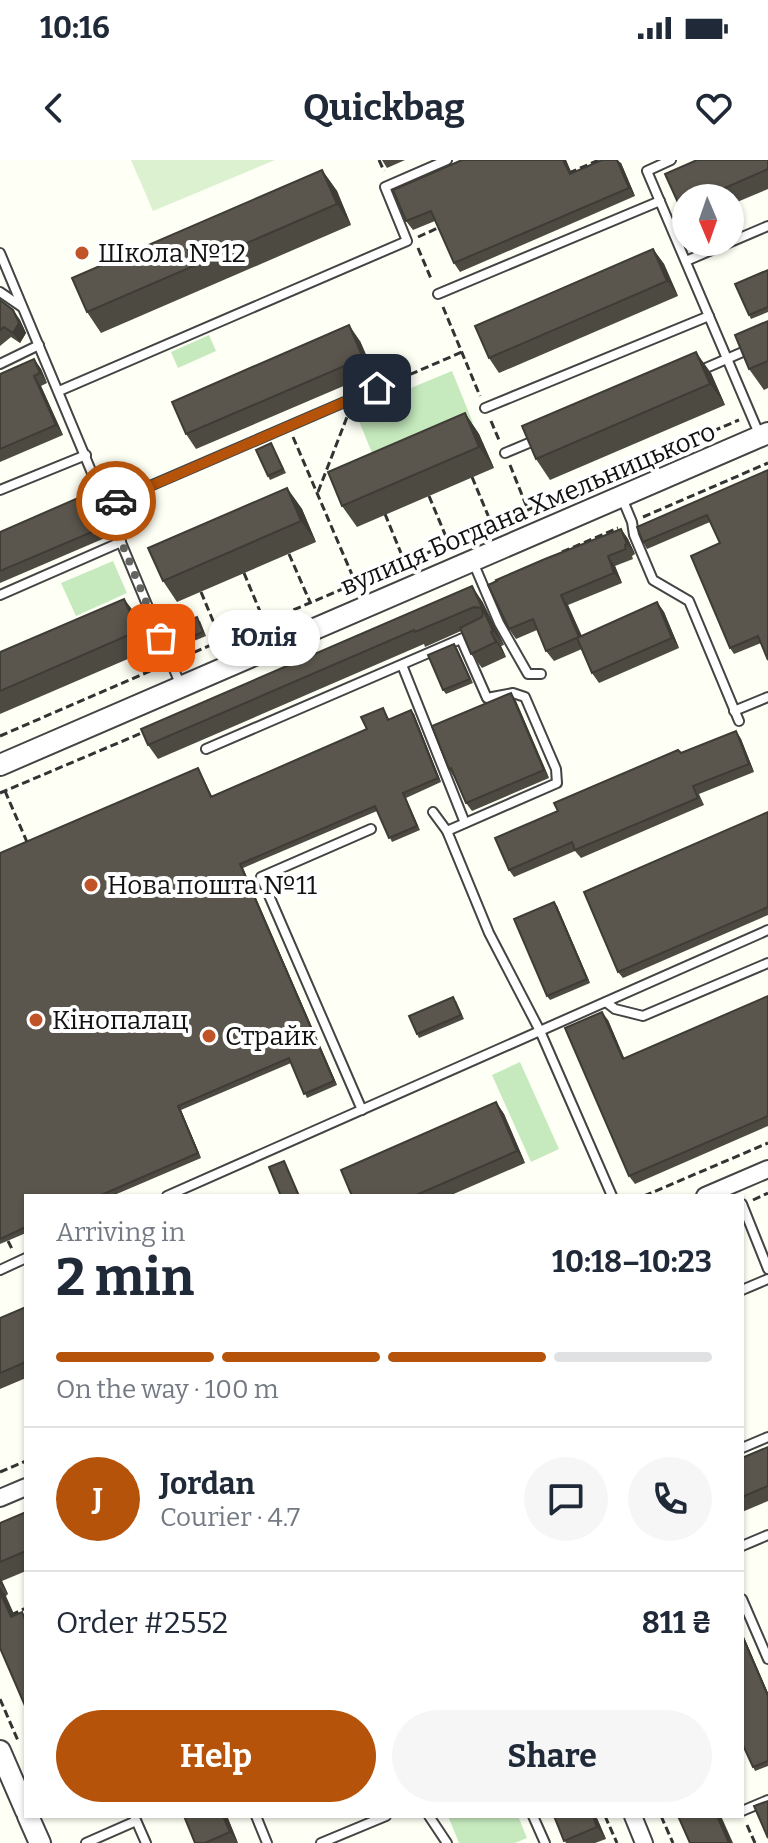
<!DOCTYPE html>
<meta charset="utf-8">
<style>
:root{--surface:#fff;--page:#f6f6f7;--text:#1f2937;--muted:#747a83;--line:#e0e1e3;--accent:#b45309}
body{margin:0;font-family:Bitter,serif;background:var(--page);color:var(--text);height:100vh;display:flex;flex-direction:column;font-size:30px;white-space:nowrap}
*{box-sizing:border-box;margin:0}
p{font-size:26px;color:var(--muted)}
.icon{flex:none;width:44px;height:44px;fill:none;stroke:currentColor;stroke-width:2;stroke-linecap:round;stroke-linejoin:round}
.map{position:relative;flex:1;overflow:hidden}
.drawer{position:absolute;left:24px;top:1034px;width:720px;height:624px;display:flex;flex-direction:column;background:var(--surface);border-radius:0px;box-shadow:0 2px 6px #0004}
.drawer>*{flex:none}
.needle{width:52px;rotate:178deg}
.fabs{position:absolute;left:672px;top:24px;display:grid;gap:16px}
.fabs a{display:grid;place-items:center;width:72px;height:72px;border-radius:50%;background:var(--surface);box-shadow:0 2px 6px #0004;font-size:40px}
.pin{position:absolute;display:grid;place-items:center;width:68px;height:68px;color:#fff;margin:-34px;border-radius:16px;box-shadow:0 4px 12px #0006}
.courier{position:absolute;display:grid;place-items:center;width:80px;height:80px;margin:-40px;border:6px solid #b45309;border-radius:50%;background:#fff;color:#222;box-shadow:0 2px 10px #0007}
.bubble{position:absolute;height:56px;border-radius:28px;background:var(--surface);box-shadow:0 2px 6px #0004;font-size:26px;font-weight:700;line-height:56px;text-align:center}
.overview em{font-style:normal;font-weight:700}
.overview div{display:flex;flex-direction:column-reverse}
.overview{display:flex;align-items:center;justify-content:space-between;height:136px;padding:0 32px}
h1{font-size:52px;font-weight:700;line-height:60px}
.bar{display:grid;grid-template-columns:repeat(4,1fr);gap:12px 8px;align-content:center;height:96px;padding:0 32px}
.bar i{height:10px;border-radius:6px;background:var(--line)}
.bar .on{background:var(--accent)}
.bar p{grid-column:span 4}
.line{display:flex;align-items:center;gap:20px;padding:0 32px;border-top:2px solid var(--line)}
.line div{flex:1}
.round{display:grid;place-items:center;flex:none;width:84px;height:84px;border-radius:42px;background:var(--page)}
.action{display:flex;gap:16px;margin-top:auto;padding:16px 32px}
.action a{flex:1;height:92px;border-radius:48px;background:var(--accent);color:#fff;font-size:32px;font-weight:700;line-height:92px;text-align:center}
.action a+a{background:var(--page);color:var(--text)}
.status{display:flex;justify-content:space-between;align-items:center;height:56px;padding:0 40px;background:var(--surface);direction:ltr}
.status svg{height:22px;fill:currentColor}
header{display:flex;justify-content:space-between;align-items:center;height:104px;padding:0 32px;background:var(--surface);font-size:36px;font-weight:700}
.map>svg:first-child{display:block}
.green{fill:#c6eabe}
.pitch{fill:#dbf1d0}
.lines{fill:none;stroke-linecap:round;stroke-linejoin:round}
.service-casing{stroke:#444;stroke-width:12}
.minor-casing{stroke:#444;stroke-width:20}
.tertiary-casing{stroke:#444;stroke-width:24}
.path{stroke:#333;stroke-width:3;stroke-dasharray:8 4;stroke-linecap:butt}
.service{stroke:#fff;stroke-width:8}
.minor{stroke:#fff;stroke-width:16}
.tertiary{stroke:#fff;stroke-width:20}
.wall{fill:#4d4a42}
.shaded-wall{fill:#3f3c36}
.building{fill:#5a564d;stroke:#3f3c36;stroke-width:2}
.done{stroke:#646461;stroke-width:8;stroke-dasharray:0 14.4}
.route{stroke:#b45309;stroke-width:10}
.poi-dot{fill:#c15329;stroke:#fff;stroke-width:3}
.labels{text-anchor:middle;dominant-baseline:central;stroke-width:8;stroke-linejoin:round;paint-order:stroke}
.poi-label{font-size:26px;fill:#111;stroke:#fff;text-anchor:start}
.street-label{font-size:26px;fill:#111;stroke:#fff}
</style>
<div class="status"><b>10:16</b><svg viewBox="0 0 49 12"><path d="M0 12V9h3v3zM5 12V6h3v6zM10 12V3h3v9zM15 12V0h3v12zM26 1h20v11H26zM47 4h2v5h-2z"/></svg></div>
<header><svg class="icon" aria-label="back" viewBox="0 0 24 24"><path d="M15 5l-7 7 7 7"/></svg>Quickbag<svg class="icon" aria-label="heart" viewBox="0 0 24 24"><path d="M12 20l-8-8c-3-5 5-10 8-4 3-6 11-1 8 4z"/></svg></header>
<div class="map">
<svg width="768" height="1683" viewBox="0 0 768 1683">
<rect width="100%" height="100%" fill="#fefff5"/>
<g class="green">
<polygon points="209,175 216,191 178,208 171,192"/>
<polygon points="452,211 473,263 376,303 355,251"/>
<polygon points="113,401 127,433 76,456 61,423"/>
<polygon points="520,902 559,989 531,1002 492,915"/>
<polygon points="448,1656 518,1656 527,1678 515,1683 459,1683"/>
</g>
<polygon class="pitch" points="131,0 275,0 153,51"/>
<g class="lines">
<defs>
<g id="service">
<polyline points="671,0 647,11 760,276"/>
<polyline points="0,93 181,526"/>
<polyline points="686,101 768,66"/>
<polyline points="0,132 22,147"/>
<polyline points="438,134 660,41"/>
<polyline points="0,204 39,185"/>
<polyline points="699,211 768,181"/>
<polyline points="59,231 407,81 385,27 447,0"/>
<polyline points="485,248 709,156"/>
<polyline points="505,293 536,280"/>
<polyline points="0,330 86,295"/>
<polyline points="622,338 632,362 634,375 653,420 689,441 739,561"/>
<polyline points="106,345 377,228"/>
<polyline points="473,402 499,463 528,514 541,514"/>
<polyline points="0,435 121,382"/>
<polyline points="402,505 465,663"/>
<polyline points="734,551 768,537"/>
<polyline points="206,589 463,478"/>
<polyline points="433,652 447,671 489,773 540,871 612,1036"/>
<polyline points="447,671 557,623 556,609 525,537 513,533 487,538 461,479"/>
<polyline points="606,842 615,849 643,856 768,803"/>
<polyline points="362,950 261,717 371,669"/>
<polyline points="167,1036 768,770"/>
<polyline points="742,1044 768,1109"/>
<polyline points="0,1110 26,1098"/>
<polyline points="742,1130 768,1119"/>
<polyline points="742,1288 768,1277"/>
<polyline points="742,1386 768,1375"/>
<polyline points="742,1439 768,1499"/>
<polyline points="742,1651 768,1640"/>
<polyline points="256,1656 267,1683"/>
<polyline points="429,1656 447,1683"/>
<polyline points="533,1656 545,1683"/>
<polyline points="135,1658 146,1683"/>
<polyline points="86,1683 136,1661"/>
<polyline points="321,1683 386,1656"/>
</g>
<g id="minor">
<polyline points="705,1036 768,1009"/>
<polyline points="0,1338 26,1327"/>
<polyline points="633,1656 644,1683"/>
</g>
<g id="tertiary">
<polyline points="0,605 768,273"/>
<polyline points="0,1591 26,1651"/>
<polyline points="28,1656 40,1683"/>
</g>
</defs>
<use href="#service" class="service-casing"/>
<use href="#minor" class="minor-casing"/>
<use href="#tertiary" class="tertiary-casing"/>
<g class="path">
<polyline points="379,0 384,11"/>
<polyline points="569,13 599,0"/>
<polyline points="418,77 440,67"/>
<polyline points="418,88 432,121"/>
<polyline points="443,147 480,236"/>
<polyline points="388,224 462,192"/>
<polyline points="491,261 499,280"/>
<polyline points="293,277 356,424"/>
<polyline points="510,305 528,350"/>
<polyline points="472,317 492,365"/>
<polyline points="318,332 347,257"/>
<polyline points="429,336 449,384"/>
<polyline points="385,354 405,403"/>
<polyline points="643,357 768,303"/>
<polyline points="562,392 618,368"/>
<polyline points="289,394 310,442"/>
<polyline points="244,413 264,461"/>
<polyline points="201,432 221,480"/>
<polyline points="183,497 739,260"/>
<polyline points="0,576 157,508"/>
<polyline points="5,631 27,682"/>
<polyline points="0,633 144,572"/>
<polyline points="644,1036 768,983"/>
<polyline points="753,1040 768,1033"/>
<polyline points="8,1081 13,1091"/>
<polyline points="0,1312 26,1301"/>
<polyline points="11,1455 26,1448"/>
<polyline points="0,1539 19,1583"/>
<polyline points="605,1656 617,1683"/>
<polyline points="661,1656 673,1683"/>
<polyline points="747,1665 755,1683"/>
</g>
<use href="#service" class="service"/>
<use href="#minor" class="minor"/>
<use href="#tertiary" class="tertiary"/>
</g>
<g class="wall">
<polygon points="382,0 405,0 387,8"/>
<polygon points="462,0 566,0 571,13 621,3 635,36 460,112 454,103 435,61 413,70 406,61"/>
<polygon points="697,0 768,0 768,29 730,45 730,38 686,38 686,57 680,47 665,14"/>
<polygon points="322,10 337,31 351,65 101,173 87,152"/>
<polygon points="653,89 664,104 678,136 499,213 489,198"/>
<polygon points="768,110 768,152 751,159 749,155"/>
<polygon points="0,140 13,150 20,160 26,173 20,183 11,177 0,186"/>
<polygon points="768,161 768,228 764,230 749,209"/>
<polygon points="360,181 374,213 196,289 186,274"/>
<polygon points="34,199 41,209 47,223 41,226 63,275 0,302 0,214"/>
<polygon points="711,213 725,245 550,320 536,299"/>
<polygon points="465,253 479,274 494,308 357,367 342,346"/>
<polygon points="271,283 286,313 270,320 268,316"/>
<polygon points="768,310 761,483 734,494 730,488 720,383 710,362 647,389 643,382"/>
<polygon points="287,328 302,349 316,382 177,442 163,421"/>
<polygon points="85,335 91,344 105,378 0,423 0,372"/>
<polygon points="621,369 628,379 635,394 632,396 633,399 615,406 622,423 568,445 582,476 657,442 664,452 679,488 599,523 592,513 582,489 554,501 546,491 537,470 516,479 509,469"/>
<polygon points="124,439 137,456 151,489 0,554 0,492"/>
<polygon points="482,441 504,485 501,486 506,497 482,508 471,494 461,471 425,487 424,484 158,599 148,585"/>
<polygon points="200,461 206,476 184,485 181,481"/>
<polygon points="457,488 473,523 446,534 443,530"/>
<polygon points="516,541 549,618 472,651 466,643 454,617 449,609"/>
<polygon points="383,548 389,559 411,550 414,554 441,622 406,638 420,670 392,682 377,651 243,708 337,925 307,938 291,903 181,950 201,998 112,1036 26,1036 26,1073 0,1084 0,693 198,608 212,636 367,569"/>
<polygon points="736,571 741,579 754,612 699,634 704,645 581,698 575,691 514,717 509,710 558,651 681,593"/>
<polygon points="768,652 768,755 623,818 618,812"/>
<polygon points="557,746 590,823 550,840 547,836"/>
<polygon points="768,836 768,966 635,1024 629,1016 608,860 624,898"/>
<polygon points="456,841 464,859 419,878 417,874"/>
<polygon points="496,942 504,954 525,1003 449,1036 352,1036"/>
<polygon points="26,1147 26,1218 0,1229 0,1158"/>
<polygon points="768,1287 768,1341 742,1352 742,1298"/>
<polygon points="26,1352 26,1411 2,1421 8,1434 6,1436 0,1488 0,1363"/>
<polygon points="742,1473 768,1533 768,1606 755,1611 742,1583"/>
<polygon points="184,1656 227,1656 238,1683 195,1683"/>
<polygon points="554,1656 596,1656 606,1679 595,1683 566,1683"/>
</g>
<g class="shaded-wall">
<polygon points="563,0 566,0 576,23 570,14"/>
<polygon points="617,0 621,3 635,36 629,28"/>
<polygon points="322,10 337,31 351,65 337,44"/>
<polygon points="653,89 664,104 678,136 667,121"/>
<polygon points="13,150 20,160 26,173 20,183 13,173"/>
<polygon points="349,165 360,181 374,213 363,198"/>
<polygon points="696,192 711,213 725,245 710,224"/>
<polygon points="34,199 41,209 47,223 40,213"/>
<polygon points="34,216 41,226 63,275 56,265"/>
<polygon points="465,253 479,274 494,308 479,287"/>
<polygon points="287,328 302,349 316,382 301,361"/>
<polygon points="85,335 91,344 105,378 99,369"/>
<polygon points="621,369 628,379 635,394 627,384"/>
<polygon points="608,396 615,406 622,423 614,413"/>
<polygon points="472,426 482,441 504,485 493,471"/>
<polygon points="561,435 568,445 586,487 579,477"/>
<polygon points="124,439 137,456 151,489 138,471"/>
<polygon points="657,442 664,452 679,488 672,478"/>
<polygon points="491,472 501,486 506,497 496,482"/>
<polygon points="511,533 516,541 549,618 544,610"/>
<polygon points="411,550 414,554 441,622 438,618"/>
<polygon points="736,571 741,579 754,612 749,604"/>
<polygon points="240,704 243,708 337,925 334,921"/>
<polygon points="554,742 557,746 590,823 587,819"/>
<polygon points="602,852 608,860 628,907 623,899"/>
<polygon points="496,942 504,954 525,1003 517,991"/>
<polygon points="178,946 181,950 201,998 198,993"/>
<polygon points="0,1417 2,1421 8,1434 0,1423"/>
<polygon points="0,1427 6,1436 22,1472 11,1457 0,1432"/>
<polygon points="742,1473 768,1533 768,1536 742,1475"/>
<polygon points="223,1656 227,1656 238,1683 230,1672"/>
<polygon points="593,1656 596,1656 606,1679 597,1667"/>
<polygon points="717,1656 721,1656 733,1683 729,1683"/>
</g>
<g class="building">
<polygon points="462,0 563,0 570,14 602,0 617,0 629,28 454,103 431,51 406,61 393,30"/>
<polygon points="697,0 768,0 768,9 702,38 686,38 686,45 680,47 665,14"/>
<polygon points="322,10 337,44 87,152 72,118"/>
<polygon points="653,89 667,121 489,198 475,166"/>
<polygon points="768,110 768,147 749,155 735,124"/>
<polygon points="0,140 13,150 19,163 13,173 4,167 0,170"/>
<polygon points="768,161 768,201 749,209 735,175"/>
<polygon points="349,165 363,198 186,274 172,242"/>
<polygon points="696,192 710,224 536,299 522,266"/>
<polygon points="34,199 40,213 34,216 56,265 0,289 0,214"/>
<polygon points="465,253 479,287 342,346 328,312"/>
<polygon points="271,283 283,309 268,316 256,290"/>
<polygon points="768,310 768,500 758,476 730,488 691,396 720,383 707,355 643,382 637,367"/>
<polygon points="287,328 301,361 163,421 148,388"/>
<polygon points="85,335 99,369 0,411 0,372"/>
<polygon points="621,369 627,384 625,385 626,389 608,396 614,413 561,435 579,477 546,491 533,459 509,469 488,425 497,421 496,420 545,399"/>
<polygon points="472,426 493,471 491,472 496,482 471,494 460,468 482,457 483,453 481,448 474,447 415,472 414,470 148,585 141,569"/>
<polygon points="124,439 138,471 0,531 0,492"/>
<polygon points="657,442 672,478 592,513 577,478"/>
<polygon points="197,457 203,472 181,481 175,466"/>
<polygon points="454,484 470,519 443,530 428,495"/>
<polygon points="511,533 544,610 466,643 451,608 449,609 432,566"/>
<polygon points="383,548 388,560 411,550 438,618 403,633 417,666 389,678 375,646 240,704 334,921 304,934 289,898 178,946 198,993 99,1036 26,1036 26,1067 0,1079 0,693 198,608 211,637 367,569 361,557"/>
<polygon points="736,571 749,604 693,626 698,638 575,690 572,682 509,710 495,678 558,651 554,643 678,590 681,593"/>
<polygon points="768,652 768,747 618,812 584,732"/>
<polygon points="554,742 587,819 547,836 514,759"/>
<polygon points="768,836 768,956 629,1016 565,868 602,852 623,899"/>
<polygon points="453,837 461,855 417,874 409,856"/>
<polygon points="496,942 517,991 414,1036 352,1036 341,1010"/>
<polygon points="284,1001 299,1036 281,1036 269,1007"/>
<polygon points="26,1147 26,1202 0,1213 0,1158"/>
<polygon points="768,1287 768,1326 742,1337 742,1298"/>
<polygon points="26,1352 26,1391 0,1402 0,1363"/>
<polygon points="0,1432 11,1457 22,1452 26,1462 26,1548 0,1488"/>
<polygon points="742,1475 768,1536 768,1601 753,1607 742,1583"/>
<polygon points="768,1641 768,1678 754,1646"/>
<polygon points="184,1656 223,1656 230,1672 205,1683 195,1683"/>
<polygon points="554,1656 593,1656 597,1667 564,1681"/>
<polygon points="678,1656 717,1656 729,1683 690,1683"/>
</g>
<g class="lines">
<polyline class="done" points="116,341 106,345 161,478"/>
<polyline class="route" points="116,341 377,228"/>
</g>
<g class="poi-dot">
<circle cx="82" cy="93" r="8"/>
<circle cx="91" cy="725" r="8"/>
<circle cx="36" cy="860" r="8"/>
<circle cx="209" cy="876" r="8"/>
</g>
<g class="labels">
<g class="poi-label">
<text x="98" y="93">Школа №12</text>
<text x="107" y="725">Нова пошта №11</text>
<text x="52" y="860">Кінопалац</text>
<text x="225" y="876">Страйк</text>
</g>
<g class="street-label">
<text transform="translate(528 349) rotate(-23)">вулиця Богдана Хмельницького</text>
</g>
</g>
</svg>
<div class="fabs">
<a><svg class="needle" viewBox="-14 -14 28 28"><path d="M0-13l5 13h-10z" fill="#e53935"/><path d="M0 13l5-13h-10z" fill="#747a83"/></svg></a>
</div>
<div class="pin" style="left:161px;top:478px;background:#ea580c"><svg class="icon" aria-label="bag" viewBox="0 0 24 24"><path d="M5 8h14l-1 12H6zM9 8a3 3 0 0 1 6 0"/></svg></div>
<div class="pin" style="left:377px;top:228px;background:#1f2937"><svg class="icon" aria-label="home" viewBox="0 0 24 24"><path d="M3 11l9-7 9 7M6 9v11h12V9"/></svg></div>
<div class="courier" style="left:116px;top:341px"><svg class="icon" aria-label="car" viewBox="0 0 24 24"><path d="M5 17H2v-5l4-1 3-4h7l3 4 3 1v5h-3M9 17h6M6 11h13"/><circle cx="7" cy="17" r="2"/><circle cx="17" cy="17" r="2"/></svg></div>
<div class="bubble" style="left:208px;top:450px;width:112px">Юлія</div>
<section class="drawer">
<div class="overview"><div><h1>2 min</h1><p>Arriving in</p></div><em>10:18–10:23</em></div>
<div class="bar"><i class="on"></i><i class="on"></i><i class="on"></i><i></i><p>On the way · 100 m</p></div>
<div class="line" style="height:144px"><b class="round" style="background:var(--accent);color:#fff">J</b><div><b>Jordan</b><p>Courier · 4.7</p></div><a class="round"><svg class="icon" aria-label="chat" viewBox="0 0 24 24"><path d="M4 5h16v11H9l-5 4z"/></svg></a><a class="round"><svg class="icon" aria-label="phone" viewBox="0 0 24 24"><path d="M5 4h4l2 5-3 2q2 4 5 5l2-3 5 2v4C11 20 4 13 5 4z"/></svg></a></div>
<div class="line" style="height:104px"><div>Order #2552</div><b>811 ₴</b></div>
<div class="action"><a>Help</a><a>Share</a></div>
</section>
</div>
